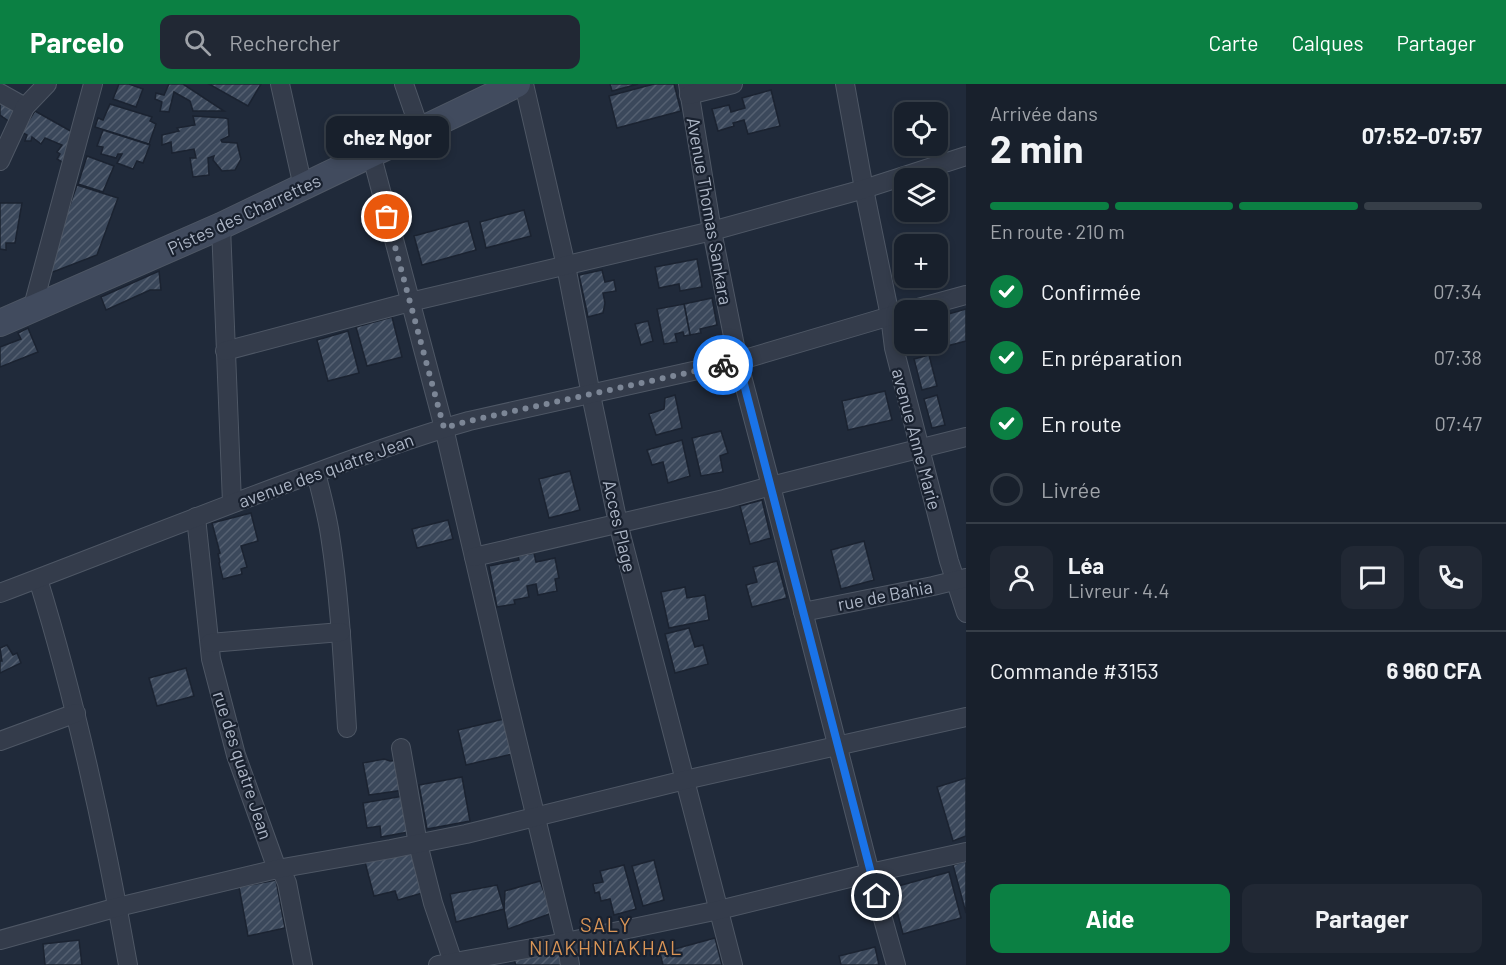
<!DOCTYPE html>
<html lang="fr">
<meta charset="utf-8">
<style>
:root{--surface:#18202c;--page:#212834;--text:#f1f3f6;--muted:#9fa3a9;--line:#363e48;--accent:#0b8043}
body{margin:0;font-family:Barlow,sans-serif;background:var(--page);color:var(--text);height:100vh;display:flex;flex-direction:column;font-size:22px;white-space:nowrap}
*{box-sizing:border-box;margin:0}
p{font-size:20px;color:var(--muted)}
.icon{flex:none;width:33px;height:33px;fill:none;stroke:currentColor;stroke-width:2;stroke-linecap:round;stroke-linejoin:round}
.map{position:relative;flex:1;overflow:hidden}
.details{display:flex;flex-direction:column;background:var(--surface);width:540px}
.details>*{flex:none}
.controls{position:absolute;left:894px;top:18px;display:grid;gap:12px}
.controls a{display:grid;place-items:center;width:54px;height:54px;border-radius:12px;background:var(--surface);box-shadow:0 3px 9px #0003,0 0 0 2px var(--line);font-size:30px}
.pin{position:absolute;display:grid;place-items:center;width:51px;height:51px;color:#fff;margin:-26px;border:3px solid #fff;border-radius:50%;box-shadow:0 2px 6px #0007}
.courier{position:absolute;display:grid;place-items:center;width:60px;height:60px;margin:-30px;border:4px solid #1a73e8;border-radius:50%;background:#fff;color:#222;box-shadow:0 2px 8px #0007}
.bubble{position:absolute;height:42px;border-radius:12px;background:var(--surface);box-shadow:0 3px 9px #0003,0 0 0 2px var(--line);font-size:20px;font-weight:700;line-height:42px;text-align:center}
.head em{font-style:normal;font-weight:700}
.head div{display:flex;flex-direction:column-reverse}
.head{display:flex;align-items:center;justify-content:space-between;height:102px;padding:0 24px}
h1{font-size:39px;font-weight:700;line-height:45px}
.bar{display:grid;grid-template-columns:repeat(4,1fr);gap:9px 6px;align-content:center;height:72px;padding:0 24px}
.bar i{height:8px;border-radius:4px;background:var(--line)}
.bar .current{background:var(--accent)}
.bar p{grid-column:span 4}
.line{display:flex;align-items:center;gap:15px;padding:0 24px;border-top:2px solid var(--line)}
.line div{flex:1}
.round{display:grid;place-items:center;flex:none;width:63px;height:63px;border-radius:12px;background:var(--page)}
ol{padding:0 24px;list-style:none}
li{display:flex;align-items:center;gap:18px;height:66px}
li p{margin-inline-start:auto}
li .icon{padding:6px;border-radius:50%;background:var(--accent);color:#fff;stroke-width:4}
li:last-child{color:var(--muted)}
li i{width:33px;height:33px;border:3px solid var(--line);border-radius:50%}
.button{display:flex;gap:12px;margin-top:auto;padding:12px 24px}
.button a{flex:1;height:69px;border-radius:12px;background:var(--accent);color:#fff;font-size:24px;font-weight:700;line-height:69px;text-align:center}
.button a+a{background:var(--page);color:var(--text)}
header{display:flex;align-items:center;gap:36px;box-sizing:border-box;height:84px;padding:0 30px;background:var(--accent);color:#fff}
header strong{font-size:28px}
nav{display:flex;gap:33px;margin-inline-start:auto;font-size:21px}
.search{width:420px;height:54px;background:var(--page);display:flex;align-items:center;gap:15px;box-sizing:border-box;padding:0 21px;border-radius:12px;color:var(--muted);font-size:22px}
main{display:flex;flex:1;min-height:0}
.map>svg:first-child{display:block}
.building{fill:url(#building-hatch);stroke:#1b2331;stroke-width:1.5}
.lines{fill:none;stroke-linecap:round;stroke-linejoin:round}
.street-casing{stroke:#4e5765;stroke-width:20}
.secondary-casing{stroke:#4e5765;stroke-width:28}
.street{stroke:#343c4b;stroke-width:18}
.secondary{stroke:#414b5e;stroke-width:26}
.done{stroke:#7c8696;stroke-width:6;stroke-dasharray:0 10.8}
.route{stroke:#1a73e8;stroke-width:8}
.labels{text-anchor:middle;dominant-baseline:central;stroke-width:4.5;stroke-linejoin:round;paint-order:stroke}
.street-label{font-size:18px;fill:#aeb7c7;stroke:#19212f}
.neighbourhood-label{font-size:20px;letter-spacing:1.5px;fill:#da9556;stroke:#19212f}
</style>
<header>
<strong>Parcelo</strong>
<div class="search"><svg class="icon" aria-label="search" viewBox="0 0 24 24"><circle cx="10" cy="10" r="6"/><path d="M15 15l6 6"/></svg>Rechercher</div>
<nav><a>Carte</a><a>Calques</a><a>Partager</a></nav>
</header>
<main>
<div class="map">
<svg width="966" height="881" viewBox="0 0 966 881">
<defs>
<pattern id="building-hatch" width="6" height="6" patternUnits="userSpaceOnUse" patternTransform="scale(1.5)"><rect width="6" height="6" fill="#3b485b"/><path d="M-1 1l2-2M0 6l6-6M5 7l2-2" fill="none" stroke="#556071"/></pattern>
</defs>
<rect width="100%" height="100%" fill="#202a3a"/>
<g class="building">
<polygon points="119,0 129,0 143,5 136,23 113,15"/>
<polygon points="169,0 183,0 224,27 193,27 190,17 174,8 169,28 160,27 162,18 155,15 156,9 164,11"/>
<polygon points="209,0 261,0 248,22"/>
<polygon points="610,0 638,0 612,7"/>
<polygon points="654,0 674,0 681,27 617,44 609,12"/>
<polygon points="771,6 780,42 748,50 744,36 733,39 734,42 718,47 712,25 729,21 731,28 745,24 742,14"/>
<polygon points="0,17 18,27 10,38 0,31"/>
<polygon points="110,20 152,33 150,37 156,40 149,60 95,43 98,34 103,36"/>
<polygon points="35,27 74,49 67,81 57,75 60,70 57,68 62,61 45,54 41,60 32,53 31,57 25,57 27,51 21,48"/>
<polygon points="193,32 225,34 228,35 229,52 221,56 222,58 237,59 241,75 235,86 222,87 213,76 214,72 208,74 209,91 193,93 190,74 196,74 194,65 172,69 171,58 162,61 162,51 179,47 177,44 195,41"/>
<polygon points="103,46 150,61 143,79 137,77 133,85 117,79 122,70 118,70 116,74 101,70 103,63 97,62"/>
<polygon points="87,72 114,82 103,108 78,100"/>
<polygon points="77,101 118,114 97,171 45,191"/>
<polygon points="0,119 22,119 15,159 6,159 6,166 0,165"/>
<polygon points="524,126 531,152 486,164 480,138"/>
<polygon points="468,137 476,166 422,181 414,152"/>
<polygon points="697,175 702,203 680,207 679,200 659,204 655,183"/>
<polygon points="602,186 605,198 614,196 616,207 603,209 605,219 603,229 588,233 579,191"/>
<polygon points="159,187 161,206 150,206 106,226 101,213"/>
<polygon points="712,214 717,241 700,245 701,249 690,251 684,220"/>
<polygon points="684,220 690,251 684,252 683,248 675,250 677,258 664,260 657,225"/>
<polygon points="966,225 966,257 928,267 926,260 938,260 938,233"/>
<polygon points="392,233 402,273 367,282 356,243"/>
<polygon points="648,237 653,257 641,261 635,240"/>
<polygon points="28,244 38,268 0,283 0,263 21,255 18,249"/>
<polygon points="348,247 359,289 328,297 317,256"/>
<polygon points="929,271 937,302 922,306 914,275"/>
<polygon points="885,307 892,336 848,346 842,317"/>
<polygon points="675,311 682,344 656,351 649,330 664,325 665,314"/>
<polygon points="937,311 945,341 932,344 924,315"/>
<polygon points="721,347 728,369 720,372 723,388 701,392 692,354"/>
<polygon points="682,356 690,392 668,399 663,378 652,381 647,366"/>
<polygon points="570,387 580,426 549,434 539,395"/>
<polygon points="762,416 771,454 750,460 740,422"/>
<polygon points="251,429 258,457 241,462 247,483 241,485 242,490 223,495 219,479 220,478 218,470 220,469 212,439"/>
<polygon points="448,436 453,455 417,464 412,445"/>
<polygon points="864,457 874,496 841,505 831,466"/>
<polygon points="534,469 536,478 555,474 559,494 555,495 557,507 538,511 536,500 527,502 529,513 514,516 515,520 497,523 489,482 519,476 518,472"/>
<polygon points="777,477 787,514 752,523 746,501 757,498 753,483"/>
<polygon points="685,503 687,514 705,511 709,536 669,544 661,508"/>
<polygon points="689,544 695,563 703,561 708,580 675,589 665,550"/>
<polygon points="7,561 13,571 17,569 21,579 0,589 0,577 2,577 0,564"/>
<polygon points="186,584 194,612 157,622 149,594"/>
<polygon points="504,635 512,670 466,681 458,646"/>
<polygon points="384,675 390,677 399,676 404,706 369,711 363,679"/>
<polygon points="462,693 470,737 427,745 419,701"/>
<polygon points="966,694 966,752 953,757 937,703"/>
<polygon points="409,711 414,747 381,753 380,742 367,744 363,719"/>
<polygon points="415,765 426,808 398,816 395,807 374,812 365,778"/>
<polygon points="654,776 664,816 643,822 632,782"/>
<polygon points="966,777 966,829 953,781"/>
<polygon points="624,781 636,825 614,831 610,815 601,817 599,808 595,809 593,800 603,798 600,787"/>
<polygon points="949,788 961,834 903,850 891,804"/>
<polygon points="276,796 285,844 248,852 239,803"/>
<polygon points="540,797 552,829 508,845 504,825 505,807"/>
<polygon points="497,801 504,825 456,838 450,810"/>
<polygon points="715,854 722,881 663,881 660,869"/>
<polygon points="79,856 82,881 45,881 43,860"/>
<polygon points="563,863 568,881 516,881 514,876"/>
<polygon points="875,863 879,881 841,881 839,872"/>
</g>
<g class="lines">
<defs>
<g id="street">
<polyline points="280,0 303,103"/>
<polyline points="404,0 420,46"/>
<polyline points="524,0 566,182 591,311 618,439 733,881"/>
<polyline points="688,0 712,147 738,277 771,402 870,789 896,881"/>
<polyline points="845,0 864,105 890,232 894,264 949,477 966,529"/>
<polyline points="0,9 25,23"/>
<polyline points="689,11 733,0"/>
<polyline points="371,69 444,344 503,598 566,858 570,881"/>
<polyline points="0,77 25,23 47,0"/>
<polyline points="221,142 232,419"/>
<polyline points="32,226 93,0"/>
<polyline points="911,226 966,211"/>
<polyline points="225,267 410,218 712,147 864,105 966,72"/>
<path d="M 316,389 C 321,409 327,430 330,451 C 340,515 343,580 347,644"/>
<polyline points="196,433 211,575 236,671 277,785 283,790 287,799 303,881"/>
<polyline points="474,473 724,415 771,402 966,353"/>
<path d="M 38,495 C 77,621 105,751 128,881"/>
<path d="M 0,509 C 100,471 200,431 301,394 C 356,374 412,353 469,337 L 738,277 L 904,228"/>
<polyline points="803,528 933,502 966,494"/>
<polyline points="210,559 341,548"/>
<polyline points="0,657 76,629"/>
<polyline points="401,664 418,760 433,819 454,881"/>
<polyline points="0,856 118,823 277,785 391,765 466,750 685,696 966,633"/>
<polyline points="438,881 566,858 719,826 870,789 966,768"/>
</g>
<polyline id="secondary" points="0,239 221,142 517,0"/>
</defs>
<use href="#street" class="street-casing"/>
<use href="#secondary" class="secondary-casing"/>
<use href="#street" class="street"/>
<use href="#secondary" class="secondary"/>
</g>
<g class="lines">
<polyline class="done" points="387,133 444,344 469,337 723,281"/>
<polyline class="route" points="723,281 738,277 877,812"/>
</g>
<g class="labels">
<g class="street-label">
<text transform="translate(710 127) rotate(80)">Avenue Thomas Sankara</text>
<text transform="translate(244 130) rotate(-25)">Pistes des Charrettes</text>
<text transform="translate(917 355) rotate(75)">avenue Anne Marie</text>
<text transform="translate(326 386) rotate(-20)">avenue des quatre Jean</text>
<text transform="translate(620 442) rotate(77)">Acces Plage</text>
<text transform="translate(885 511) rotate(-11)">rue de Bahia</text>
<text transform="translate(243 681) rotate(72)">rue des quatre Jean</text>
</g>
<g class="neighbourhood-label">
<text x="606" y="840">SALY<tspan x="606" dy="23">NIAKHNIAKHAL</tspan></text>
</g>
</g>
</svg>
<div class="controls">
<a><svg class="icon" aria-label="locate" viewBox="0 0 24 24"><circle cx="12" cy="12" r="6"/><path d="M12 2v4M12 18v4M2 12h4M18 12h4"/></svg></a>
<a><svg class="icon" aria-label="layers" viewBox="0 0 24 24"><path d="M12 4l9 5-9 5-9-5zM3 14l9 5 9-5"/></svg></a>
<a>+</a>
<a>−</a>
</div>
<div class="pin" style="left:387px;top:133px;background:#ea580c"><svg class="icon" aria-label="bag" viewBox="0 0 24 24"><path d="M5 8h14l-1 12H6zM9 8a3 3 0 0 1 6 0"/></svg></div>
<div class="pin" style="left:877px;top:812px;background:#1f2937"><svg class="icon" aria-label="home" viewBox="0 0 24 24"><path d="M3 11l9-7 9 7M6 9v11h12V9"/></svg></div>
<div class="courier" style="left:723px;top:281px"><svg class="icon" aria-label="bike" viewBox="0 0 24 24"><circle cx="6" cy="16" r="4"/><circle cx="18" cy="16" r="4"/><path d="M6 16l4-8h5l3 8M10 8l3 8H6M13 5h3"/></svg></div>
<div class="bubble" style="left:326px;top:32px;width:123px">chez Ngor</div>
</div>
<section class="details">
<div class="head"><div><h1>2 min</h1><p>Arrivée dans</p></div><em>07:52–07:57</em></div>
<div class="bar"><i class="current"></i><i class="current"></i><i class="current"></i><i></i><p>En route · 210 m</p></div>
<ol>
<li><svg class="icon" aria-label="check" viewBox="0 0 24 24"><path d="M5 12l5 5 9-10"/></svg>Confirmée<p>07:34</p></li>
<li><svg class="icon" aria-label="check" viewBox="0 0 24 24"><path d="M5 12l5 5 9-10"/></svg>En préparation<p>07:38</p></li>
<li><svg class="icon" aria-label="check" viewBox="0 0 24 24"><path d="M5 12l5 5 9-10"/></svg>En route<p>07:47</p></li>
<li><i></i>Livrée</li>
</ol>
<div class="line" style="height:108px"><a class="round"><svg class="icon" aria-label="person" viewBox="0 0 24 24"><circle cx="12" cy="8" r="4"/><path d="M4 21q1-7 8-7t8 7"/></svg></a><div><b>Léa</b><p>Livreur · 4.4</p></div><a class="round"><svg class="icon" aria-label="chat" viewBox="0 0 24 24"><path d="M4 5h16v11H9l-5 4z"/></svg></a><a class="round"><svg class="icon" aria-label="phone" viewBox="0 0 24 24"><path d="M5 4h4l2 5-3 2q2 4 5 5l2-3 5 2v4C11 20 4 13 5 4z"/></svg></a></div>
<div class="line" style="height:78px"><div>Commande #3153</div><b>6 960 CFA</b></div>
<div class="button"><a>Aide</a><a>Partager</a></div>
</section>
</main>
